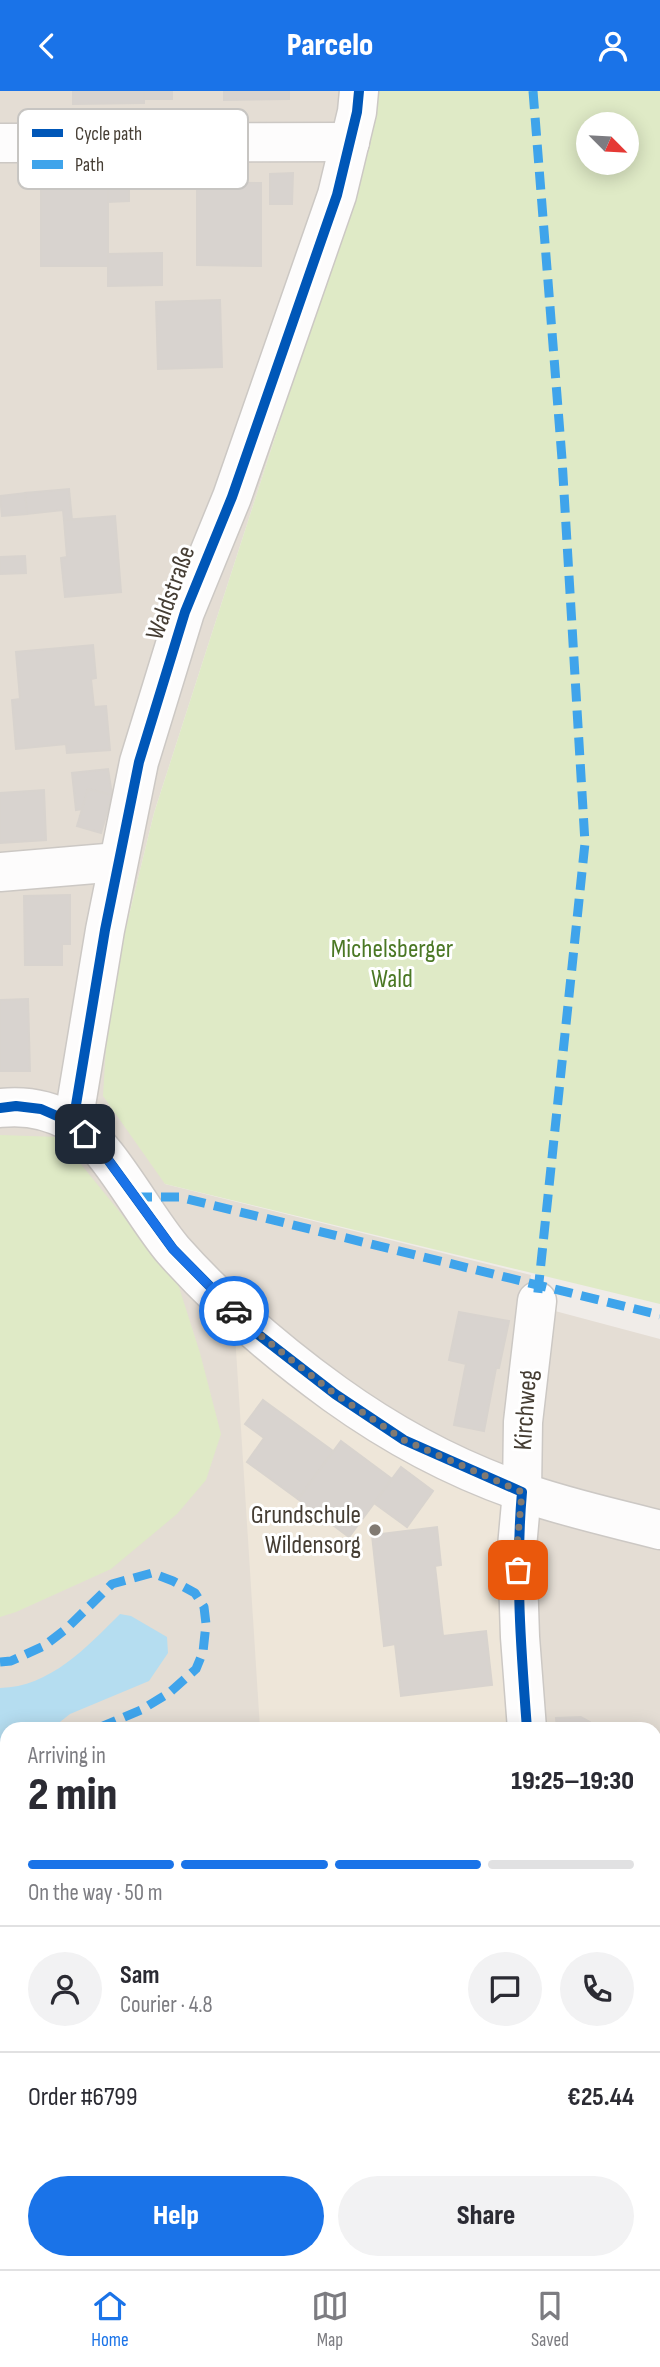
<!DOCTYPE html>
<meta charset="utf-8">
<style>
:root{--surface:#fff;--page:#f2f2f3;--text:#2b2b33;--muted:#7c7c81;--line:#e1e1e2;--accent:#1a73e8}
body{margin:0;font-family:"Sofia Sans Condensed",sans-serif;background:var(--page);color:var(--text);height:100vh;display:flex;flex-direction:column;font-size:26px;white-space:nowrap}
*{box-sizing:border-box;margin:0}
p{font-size:23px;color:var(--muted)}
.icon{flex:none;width:38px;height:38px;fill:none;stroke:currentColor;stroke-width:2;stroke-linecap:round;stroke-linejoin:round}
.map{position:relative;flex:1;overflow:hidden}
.side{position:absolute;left:0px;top:1631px;width:662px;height:548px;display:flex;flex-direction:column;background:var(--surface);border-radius:21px 21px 0 0;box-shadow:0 4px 18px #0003}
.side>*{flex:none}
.needle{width:46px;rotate:114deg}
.fabs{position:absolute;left:576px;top:21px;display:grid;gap:14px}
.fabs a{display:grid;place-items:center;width:63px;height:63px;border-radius:50%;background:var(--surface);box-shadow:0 4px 18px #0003;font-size:35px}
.pin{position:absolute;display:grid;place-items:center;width:60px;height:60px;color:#fff;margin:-30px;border-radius:14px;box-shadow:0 4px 10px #0006}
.courier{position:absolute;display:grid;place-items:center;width:70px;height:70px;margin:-35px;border:5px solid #1a73e8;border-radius:50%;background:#fff;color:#222;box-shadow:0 2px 9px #0007}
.head em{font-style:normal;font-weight:800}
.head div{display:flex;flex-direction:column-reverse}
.head{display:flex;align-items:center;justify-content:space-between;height:119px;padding:0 28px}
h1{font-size:46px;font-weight:800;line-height:52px}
.bar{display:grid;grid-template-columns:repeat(4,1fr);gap:10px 7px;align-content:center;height:84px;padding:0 28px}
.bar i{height:9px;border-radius:5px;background:var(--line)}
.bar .selected{background:var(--accent)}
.bar p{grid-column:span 4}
.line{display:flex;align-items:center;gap:18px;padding:0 28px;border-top:2px solid var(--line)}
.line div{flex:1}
.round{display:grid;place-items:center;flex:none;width:74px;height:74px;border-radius:37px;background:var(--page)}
.button{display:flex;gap:14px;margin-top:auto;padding:14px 28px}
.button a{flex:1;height:80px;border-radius:42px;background:var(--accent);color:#fff;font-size:28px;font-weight:800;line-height:80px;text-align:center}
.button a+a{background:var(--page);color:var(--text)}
header{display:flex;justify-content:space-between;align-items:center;height:91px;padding:0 28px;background:var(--accent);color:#fff;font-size:32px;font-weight:800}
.menu{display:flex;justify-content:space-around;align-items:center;height:98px;border-top:2px solid var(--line);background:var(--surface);font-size:19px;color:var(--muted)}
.menu a{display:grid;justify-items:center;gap:4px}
.menu .selected{color:var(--accent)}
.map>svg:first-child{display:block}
.residential{fill:#e4ddd4;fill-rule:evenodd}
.education{fill:#eee6d9}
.green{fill:#dfeac6;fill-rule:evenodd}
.water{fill:#b5ddf0}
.building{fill:#d8d3cf;stroke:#d8d3ce;stroke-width:2}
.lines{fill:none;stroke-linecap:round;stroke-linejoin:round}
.minor-casing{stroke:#ccc8c4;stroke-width:41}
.minor{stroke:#fdfcfc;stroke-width:38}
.quiet{stroke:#3fa4eb;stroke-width:9;stroke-dasharray:18 9;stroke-linecap:butt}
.cycleway-casing{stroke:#fff;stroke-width:15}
.cycleway{stroke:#0057b8;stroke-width:10}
.done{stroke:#817a72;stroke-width:7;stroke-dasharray:0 12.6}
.route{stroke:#1a73e8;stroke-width:9}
.poi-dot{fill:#817a72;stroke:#fff;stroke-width:2.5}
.labels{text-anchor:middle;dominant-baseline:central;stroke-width:6;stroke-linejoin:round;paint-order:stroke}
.street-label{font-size:26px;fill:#453d33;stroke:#fff}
.park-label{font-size:26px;fill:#4b7825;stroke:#fff}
.poi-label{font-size:26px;fill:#453d33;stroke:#fff;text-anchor:end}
.key{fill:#fff;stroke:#c7c5c2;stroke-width:2}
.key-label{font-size:19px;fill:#453d33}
</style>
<header><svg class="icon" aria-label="back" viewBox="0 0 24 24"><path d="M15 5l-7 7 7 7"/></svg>Parcelo<svg class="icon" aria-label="person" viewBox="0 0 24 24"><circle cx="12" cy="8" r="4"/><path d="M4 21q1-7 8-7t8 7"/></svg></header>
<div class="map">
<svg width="660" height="2178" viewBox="0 0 660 2178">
<rect width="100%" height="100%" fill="#f0ece8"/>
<path class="residential" d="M 0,0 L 370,0 L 372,45 L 154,722 L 109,906 L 165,1093 L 531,1184 L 525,1212 L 660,1248 L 660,2178 L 0,2178 ZM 7,1638 L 654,1638 L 654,2172 L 7,2172 Z"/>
<polygon class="education" points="235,1243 502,1407 514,1638 260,1638"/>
<g class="green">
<path d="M 370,0 L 660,0 L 660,1213 L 165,1093 L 103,1005 L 109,906 L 154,722 L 372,45 ZM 588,33 L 626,33 L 626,72 L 588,72 Z"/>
<polygon points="0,1044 59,1046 178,1193 200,1262 221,1343 206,1389 177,1423 111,1478 16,1521 0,1526"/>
</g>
<path class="water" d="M 120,1523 L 131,1525 L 167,1546 L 168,1562 L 149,1590 L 70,1623 L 51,1638 L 7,1638 L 7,1679 L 0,1680 L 0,1597 C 50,1596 87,1556 120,1523 Z"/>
<g class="building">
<polygon points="73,0 144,0 144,12 73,13"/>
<rect x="144" y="0" width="28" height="8"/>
<polygon points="224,0 289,0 289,8 224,9"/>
<polygon points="293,82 292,113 270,113 270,83"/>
<polygon points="54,84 89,84 89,93 108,93 108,175 41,175 41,92 54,93"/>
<polygon points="103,84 129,84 129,110 108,111 108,93 103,93"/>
<polygon points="197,91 261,92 261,175 197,174"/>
<polygon points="162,162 162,194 108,195 108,163"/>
<polygon points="220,209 222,276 158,278 156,211"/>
<polygon points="69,398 72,429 64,429 63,419 27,423 25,402"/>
<polygon points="25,402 27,423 2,425 0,405"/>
<polygon points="115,425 121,501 65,506 61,467 67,466 64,429"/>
<polygon points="25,465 26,482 0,483 0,466"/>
<polygon points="93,554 96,587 91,588 94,616 106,615 110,659 67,662 66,653 16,658 12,609 20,608 16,561"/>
<polygon points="108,678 112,704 88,698 82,718 76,719 72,682"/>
<polygon points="88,698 112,704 101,742 77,735"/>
<polygon points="44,699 46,749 0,752 0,702"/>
<polygon points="70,804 70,853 62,853 62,874 25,874 24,805"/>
<polygon points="28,908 30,980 0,980 0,909"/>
<polygon points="459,1221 509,1230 499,1277 496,1277 484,1340 454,1334 466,1273 449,1269"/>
<polygon points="263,1309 333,1360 298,1408 247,1371 264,1347 245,1333"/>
<polygon points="341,1350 392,1388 349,1446 298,1408"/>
<polygon points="401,1376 433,1400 407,1436 374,1412"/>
<polygon points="437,1436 441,1474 435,1475 443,1545 486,1540 492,1594 401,1605 395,1553 384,1555 372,1444"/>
<polygon points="581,1626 590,1631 590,1638 557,1638 556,1627"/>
<rect x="654" y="1673" width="6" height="128"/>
<polygon points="0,2056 7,2072 7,2081 0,2084"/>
<polygon points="36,2172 57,2172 48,2178 40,2178"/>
<polygon points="141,2172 186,2172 180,2178 148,2178"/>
<polygon points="509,2172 592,2172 594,2178 511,2178"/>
</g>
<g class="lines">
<defs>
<g id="minor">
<polyline points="0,52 350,51"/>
<polyline points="0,781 118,771"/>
<path d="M 0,1017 C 26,1014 48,1018 71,1031 C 108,1053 143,1124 173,1159 C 221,1213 277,1261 335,1303 C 392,1344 455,1378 522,1401 C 567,1417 614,1427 660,1439"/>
<polyline points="73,1032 105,839 139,671 185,521 232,406 337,104 357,21 359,0"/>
<polyline points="527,1638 520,1546 517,1456 522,1401 523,1331 537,1210"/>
<polyline points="0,1776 7,1776"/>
<polyline points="654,1914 660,1915"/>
<polyline points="198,2178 202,2172"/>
</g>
</defs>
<use href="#minor" class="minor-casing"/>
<use href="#minor" class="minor"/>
<g class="quiet">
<polyline points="533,0 562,368 585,752 537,1210"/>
<polyline points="134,1106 179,1106 660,1224"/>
<polyline points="0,1571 11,1570 44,1555 66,1538 112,1493 152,1482 173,1490 195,1502 204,1516 206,1533 203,1561 196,1578 169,1602 141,1619 96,1638"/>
</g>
<defs>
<g id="cycleway">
<path d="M 0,1017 L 16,1015 L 41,1018 L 73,1032 L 98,1055 L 173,1158 L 255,1241 L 335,1303 L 404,1349 L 522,1401 C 515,1481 521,1559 527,1638"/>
<polyline points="73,1032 105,839 139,671 185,521 232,406 337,104 357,21 359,0"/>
</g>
</defs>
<use href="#cycleway" class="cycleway-casing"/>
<use href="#cycleway" class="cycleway"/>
</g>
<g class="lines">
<polyline class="done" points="234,1220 256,1241 335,1303 404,1349 522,1401 517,1456 518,1479"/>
<polyline class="route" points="85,1043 98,1055 173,1158 234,1220"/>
</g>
<circle class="poi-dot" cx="375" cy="1439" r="7"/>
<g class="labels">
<g class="street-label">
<text transform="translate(171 502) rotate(-70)">Waldstraße</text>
<text transform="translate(526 1319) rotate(-86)">Kirchweg</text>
</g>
<g class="park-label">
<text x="392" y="858">Michelsberger<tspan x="392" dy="30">Wald</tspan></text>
</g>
<g class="poi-label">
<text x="361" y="1424">Grundschule<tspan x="361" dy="30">Wildensorg</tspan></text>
</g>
</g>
<rect x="18" y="18" width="230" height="80" rx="10" class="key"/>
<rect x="32" y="38" width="31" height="8" fill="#0057b8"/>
<rect x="32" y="69" width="31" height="9" fill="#3fa4eb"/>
<g class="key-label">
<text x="75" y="49">Cycle path</text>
<text x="75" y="80">Path</text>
</g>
</svg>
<div class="fabs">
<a><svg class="needle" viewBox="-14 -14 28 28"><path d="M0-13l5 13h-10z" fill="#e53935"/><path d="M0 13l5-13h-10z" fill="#7c7c81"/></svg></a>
</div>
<div class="pin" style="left:518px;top:1479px;background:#ea580c"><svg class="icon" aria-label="bag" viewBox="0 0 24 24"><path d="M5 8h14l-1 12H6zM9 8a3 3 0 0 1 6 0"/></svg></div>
<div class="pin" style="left:85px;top:1043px;background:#1f2937"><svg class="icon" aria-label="home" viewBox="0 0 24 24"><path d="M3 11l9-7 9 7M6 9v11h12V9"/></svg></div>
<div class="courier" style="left:234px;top:1220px"><svg class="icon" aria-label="car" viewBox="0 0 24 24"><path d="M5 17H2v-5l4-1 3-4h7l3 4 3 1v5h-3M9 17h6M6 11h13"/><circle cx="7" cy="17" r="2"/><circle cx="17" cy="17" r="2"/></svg></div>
<section class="side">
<div class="head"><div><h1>2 min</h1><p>Arriving in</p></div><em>19:25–19:30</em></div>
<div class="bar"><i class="selected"></i><i class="selected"></i><i class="selected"></i><i></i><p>On the way · 50 m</p></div>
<div class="line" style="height:126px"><a class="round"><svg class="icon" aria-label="person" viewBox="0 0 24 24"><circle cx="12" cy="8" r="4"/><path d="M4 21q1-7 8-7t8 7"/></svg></a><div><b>Sam</b><p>Courier · 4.8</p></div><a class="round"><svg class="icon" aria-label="chat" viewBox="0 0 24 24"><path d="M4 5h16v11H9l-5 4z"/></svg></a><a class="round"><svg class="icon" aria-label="phone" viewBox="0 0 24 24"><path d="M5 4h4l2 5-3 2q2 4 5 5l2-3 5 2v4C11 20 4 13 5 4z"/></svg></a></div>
<div class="line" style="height:91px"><div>Order #6799</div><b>€25.44</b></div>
<div class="button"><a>Help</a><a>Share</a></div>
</section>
</div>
<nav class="menu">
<a class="selected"><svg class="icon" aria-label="home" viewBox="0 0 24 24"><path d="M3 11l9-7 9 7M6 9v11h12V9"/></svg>Home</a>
<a><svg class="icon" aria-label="map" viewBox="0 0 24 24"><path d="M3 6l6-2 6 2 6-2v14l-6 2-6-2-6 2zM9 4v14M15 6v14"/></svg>Map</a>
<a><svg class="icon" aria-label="saved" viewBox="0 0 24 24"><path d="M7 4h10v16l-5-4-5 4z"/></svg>Saved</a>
</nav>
